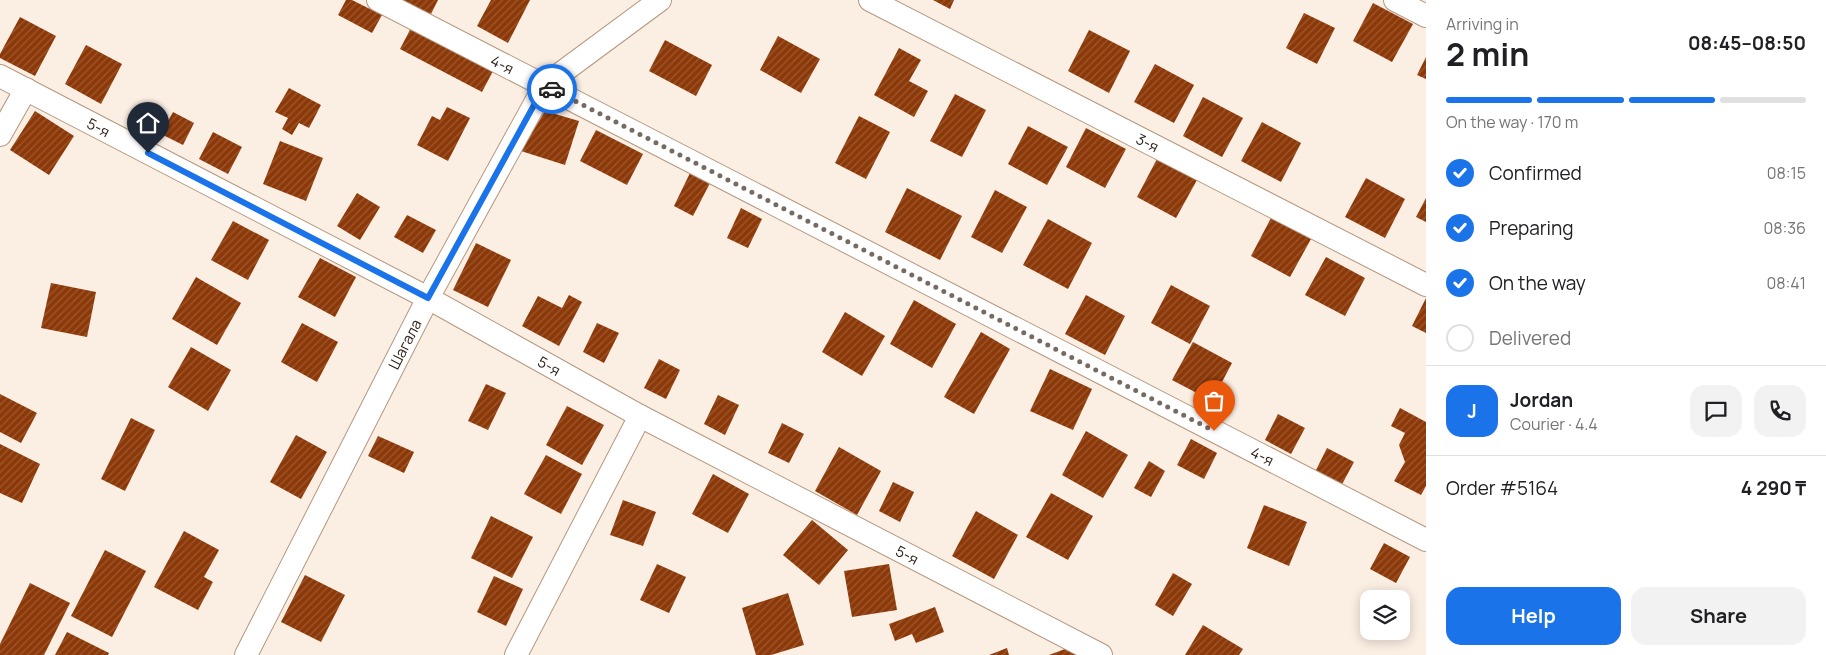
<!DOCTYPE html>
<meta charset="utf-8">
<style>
:root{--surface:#fff;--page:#f2f2f2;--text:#202124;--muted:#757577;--line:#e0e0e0;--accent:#1a73e8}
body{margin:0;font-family:Manrope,sans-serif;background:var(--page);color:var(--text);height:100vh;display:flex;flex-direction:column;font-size:19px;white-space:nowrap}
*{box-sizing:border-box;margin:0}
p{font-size:16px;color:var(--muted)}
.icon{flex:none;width:28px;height:28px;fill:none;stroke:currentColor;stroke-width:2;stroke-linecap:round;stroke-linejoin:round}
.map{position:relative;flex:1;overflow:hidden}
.details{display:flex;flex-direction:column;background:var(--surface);width:400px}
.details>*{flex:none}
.fabs{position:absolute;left:1360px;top:590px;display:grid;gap:10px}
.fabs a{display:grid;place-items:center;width:50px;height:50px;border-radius:10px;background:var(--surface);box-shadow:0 2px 12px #0003;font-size:25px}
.pin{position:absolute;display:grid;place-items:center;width:42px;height:42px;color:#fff;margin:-51px -21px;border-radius:50% 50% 50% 0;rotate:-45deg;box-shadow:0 0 5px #0007}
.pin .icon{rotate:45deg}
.courier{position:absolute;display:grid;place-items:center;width:50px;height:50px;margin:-25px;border:4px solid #1a73e8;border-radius:50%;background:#fff;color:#222;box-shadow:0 1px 6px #0007}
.overview em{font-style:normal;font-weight:700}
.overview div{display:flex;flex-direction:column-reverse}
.overview{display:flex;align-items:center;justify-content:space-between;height:85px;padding:0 20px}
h1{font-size:32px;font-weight:700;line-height:38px}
.bar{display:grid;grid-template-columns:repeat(4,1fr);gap:8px 5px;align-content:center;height:60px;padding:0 20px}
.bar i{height:6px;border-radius:4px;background:var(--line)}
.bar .selected{background:var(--accent)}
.bar p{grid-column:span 4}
.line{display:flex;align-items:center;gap:12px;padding:0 20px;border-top:1px solid var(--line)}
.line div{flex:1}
.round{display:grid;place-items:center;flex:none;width:52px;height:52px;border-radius:15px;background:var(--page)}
ol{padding:0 20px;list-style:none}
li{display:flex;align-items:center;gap:15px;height:55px}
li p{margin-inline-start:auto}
li .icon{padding:5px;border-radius:50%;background:var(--accent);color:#fff;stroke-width:4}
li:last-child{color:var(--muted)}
li i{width:28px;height:28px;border:2px solid var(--line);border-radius:50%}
.cta{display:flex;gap:10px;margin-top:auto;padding:10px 20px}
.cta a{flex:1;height:58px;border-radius:15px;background:var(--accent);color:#fff;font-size:20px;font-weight:700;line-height:58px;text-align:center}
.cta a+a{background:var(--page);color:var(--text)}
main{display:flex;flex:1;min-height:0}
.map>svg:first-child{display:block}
.building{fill:url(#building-hatch)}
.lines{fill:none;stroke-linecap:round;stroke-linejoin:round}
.street-casing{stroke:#b5987f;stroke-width:24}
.street{stroke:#fff;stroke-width:22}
.done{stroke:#776b61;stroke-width:5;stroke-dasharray:0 9}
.route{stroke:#1a73e8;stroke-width:6}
.labels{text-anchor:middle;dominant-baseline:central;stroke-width:5;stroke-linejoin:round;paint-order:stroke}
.street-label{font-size:15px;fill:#30241b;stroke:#fff}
</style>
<main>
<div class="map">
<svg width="1426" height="655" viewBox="0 0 1426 655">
<defs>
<pattern id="building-hatch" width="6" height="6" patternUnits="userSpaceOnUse" patternTransform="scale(1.25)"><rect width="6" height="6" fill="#8d3807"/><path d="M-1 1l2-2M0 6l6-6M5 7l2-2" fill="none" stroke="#9a5934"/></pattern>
</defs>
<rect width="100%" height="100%" fill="#fbeee3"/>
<g class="building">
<polygon points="346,0 352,0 382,15 372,33 338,15"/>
<polygon points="402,0 438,0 431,14"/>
<polygon points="491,0 530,0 508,43 477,26"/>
<polygon points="933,0 954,0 950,9"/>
<polygon points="1373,3 1413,24 1392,62 1353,41"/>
<polygon points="1304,13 1335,28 1317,64 1286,48"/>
<polygon points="20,17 56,36 35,76 0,58 0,54"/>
<polygon points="411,28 493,71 482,92 400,49"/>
<polygon points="1089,30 1130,51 1109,93 1068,71"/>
<polygon points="778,36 820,59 801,93 760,70"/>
<polygon points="665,40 712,65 696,96 649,71"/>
<polygon points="86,45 122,64 101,104 65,84"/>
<polygon points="899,48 921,60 909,81 928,91 914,117 874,95"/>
<polygon points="1426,57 1426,79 1417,75"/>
<polygon points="1155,64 1194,85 1174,123 1134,102"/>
<polygon points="289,88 321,105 309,128 299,123 292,135 282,129 288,118 275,112"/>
<polygon points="955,94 986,110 962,157 930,141"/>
<polygon points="1203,97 1243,118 1222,157 1183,136"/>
<polygon points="447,107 470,118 448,161 417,145 432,116 440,120"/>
<polygon points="35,111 74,136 49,175 10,150"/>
<polygon points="545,111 579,121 565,165 521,151"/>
<polygon points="173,112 194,123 183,145 161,134"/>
<polygon points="859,116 890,132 866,179 835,163"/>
<polygon points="1262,122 1301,143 1281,182 1241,161"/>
<polygon points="1028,126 1068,147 1047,185 1008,164"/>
<polygon points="1086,128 1126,149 1105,188 1066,167"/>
<polygon points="596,130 643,154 627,185 580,161"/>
<polygon points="213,132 242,147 228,174 199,159"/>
<polygon points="280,141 323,158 306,201 263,184"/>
<polygon points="1157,159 1197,180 1176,218 1137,197"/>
<polygon points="690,173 710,183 693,216 674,206"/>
<polygon points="1366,178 1405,199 1385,238 1345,217"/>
<polygon points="907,188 962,216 940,260 885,232"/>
<polygon points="995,190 1027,207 1002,253 971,237"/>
<polygon points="357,193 380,207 360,240 337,226"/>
<polygon points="1426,198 1426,222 1416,217"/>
<polygon points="741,208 762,219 748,248 727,238"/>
<polygon points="407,215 436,230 423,253 394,237"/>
<polygon points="1271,218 1311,239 1290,277 1251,256"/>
<polygon points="1048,219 1092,243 1068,289 1023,265"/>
<polygon points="233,221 269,240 248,280 211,260"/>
<polygon points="476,243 511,260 488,307 453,290"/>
<polygon points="1326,257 1365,278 1345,316 1305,295"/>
<polygon points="320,258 356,277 335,317 298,297"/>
<polygon points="196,277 241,303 217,345 172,319"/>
<polygon points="51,283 96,292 87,337 41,328"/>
<polygon points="1171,285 1210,306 1190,344 1151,323"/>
<polygon points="569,295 582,302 559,346 522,326 538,296 562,308"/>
<polygon points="1086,295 1125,316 1105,355 1065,334"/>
<polygon points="1426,298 1426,333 1412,326"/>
<polygon points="914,300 956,324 932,368 890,344"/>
<polygon points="845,312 885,336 862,376 822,352"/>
<polygon points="302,323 338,342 317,382 281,362"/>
<polygon points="597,323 619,333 604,363 583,352"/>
<polygon points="981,332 1010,349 974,414 944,397"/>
<polygon points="1193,342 1232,363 1212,401 1172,380"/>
<polygon points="191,347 231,370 208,411 168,387"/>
<polygon points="659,359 680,370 666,399 644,388"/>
<polygon points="1050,369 1092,389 1073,430 1030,411"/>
<polygon points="486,384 506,393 488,430 468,421"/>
<polygon points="0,394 37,413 21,443 0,432"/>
<polygon points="718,395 739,405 725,435 704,424"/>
<polygon points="567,406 604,425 582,465 546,445"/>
<polygon points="1400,408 1426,422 1426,486 1421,495 1394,481 1405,462 1399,445 1405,433 1391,426"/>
<polygon points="1278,414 1305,428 1291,454 1265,440"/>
<polygon points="131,418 155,430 125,491 101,479"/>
<polygon points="782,423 804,434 789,463 768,453"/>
<polygon points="1086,431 1128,455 1103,498 1062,475"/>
<polygon points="296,435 327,452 301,499 270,482"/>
<polygon points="378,436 414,452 404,473 368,456"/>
<polygon points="1191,439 1217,453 1204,479 1177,465"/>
<polygon points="0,444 40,464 22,503 0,493"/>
<polygon points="839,447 881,471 857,515 815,491"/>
<polygon points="1327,448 1354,462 1340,488 1314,474"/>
<polygon points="546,455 582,474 561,514 524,494"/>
<polygon points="1149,461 1165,471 1151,497 1134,488"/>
<polygon points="713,474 749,494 728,533 692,514"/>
<polygon points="893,482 914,492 900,522 879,511"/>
<polygon points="1051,493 1093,516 1068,560 1026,537"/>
<polygon points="623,500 656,512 643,546 610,535"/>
<polygon points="1264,505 1307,522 1289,566 1247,548"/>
<polygon points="976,511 1018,535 994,579 952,556"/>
<polygon points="491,516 533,537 512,578 471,558"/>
<polygon points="812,520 848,550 819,585 783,555"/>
<polygon points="184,531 219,550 204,577 213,582 198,610 154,587"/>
<polygon points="1384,543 1410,557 1396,583 1370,569"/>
<polygon points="105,550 146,571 112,637 71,616"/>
<polygon points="657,564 686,577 669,613 640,600"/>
<polygon points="889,564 897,610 852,617 844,571"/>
<polygon points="1173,573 1192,584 1173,616 1155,605"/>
<polygon points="305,575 345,595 321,642 281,622"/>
<polygon points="494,576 523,589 506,626 477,612"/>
<polygon points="30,583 70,603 44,655 0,655 0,644"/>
<polygon points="788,593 804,645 771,655 756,655 742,608"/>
<polygon points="935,607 944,632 916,643 912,634 895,641 889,624"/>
<polygon points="1203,625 1243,649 1239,655 1185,655"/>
<polygon points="67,632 109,653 108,655 55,655"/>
<polygon points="1073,646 1081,655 1049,655"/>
<polygon points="1007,648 1009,655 989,655"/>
</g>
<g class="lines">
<defs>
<g id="street">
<path id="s1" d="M 378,0 L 1426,540"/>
<path id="s2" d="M 870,0 L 1426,285"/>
<polyline points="1395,0 1426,16"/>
<path id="s3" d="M 0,76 L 428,298 L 640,416 L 1101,655"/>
<polyline points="0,135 26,89"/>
<path id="s4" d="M 246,655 L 428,298 L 545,85 L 660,0"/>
<polyline points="516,655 640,416"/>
</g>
</defs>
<use href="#street" class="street-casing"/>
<use href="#street" class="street"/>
</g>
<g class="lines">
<polyline class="done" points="552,89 1214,431"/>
<polyline class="route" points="148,153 428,298 545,85 552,89"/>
</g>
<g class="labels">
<g class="street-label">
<text stroke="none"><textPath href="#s1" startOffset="140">4-я</textPath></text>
<text stroke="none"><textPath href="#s3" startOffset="111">5-я</textPath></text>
<text stroke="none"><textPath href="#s2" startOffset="312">3-я</textPath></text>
<text stroke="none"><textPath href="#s4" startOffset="349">Шагала</textPath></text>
<text stroke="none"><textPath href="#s3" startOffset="621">5-я</textPath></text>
<text stroke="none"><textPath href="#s1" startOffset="995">4-я</textPath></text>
<text stroke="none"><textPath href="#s3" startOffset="1026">5-я</textPath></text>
</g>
</g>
</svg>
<div class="fabs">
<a><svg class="icon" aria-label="layers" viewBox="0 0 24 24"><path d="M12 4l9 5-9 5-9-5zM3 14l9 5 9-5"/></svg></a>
</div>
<div class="pin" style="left:1214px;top:431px;background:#ea580c"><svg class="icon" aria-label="bag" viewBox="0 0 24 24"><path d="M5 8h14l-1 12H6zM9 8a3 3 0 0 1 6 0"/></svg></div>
<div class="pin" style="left:148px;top:153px;background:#1f2937"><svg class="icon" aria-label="home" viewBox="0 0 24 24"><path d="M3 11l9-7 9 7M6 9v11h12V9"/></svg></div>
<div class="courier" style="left:552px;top:89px"><svg class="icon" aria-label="car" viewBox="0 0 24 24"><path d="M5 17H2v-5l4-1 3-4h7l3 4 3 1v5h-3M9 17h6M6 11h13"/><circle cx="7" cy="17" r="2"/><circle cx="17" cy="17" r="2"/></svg></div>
</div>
<section class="details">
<div class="overview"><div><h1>2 min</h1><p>Arriving in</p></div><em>08:45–08:50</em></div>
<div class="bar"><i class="selected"></i><i class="selected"></i><i class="selected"></i><i></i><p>On the way · 170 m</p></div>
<ol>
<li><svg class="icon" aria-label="check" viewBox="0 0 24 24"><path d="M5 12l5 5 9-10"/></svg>Confirmed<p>08:15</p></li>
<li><svg class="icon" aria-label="check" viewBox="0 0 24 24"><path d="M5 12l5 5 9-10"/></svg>Preparing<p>08:36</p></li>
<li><svg class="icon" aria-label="check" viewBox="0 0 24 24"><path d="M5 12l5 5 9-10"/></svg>On the way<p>08:41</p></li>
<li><i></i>Delivered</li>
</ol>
<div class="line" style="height:90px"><b class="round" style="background:var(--accent);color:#fff">J</b><div><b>Jordan</b><p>Courier · 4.4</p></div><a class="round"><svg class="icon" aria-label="chat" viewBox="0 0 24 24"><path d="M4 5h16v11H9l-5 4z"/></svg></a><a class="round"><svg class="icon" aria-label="phone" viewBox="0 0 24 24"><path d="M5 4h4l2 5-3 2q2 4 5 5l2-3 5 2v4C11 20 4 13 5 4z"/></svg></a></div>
<div class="line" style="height:65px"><div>Order #5164</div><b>4 290 ₸</b></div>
<div class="cta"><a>Help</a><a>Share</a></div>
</section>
</main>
